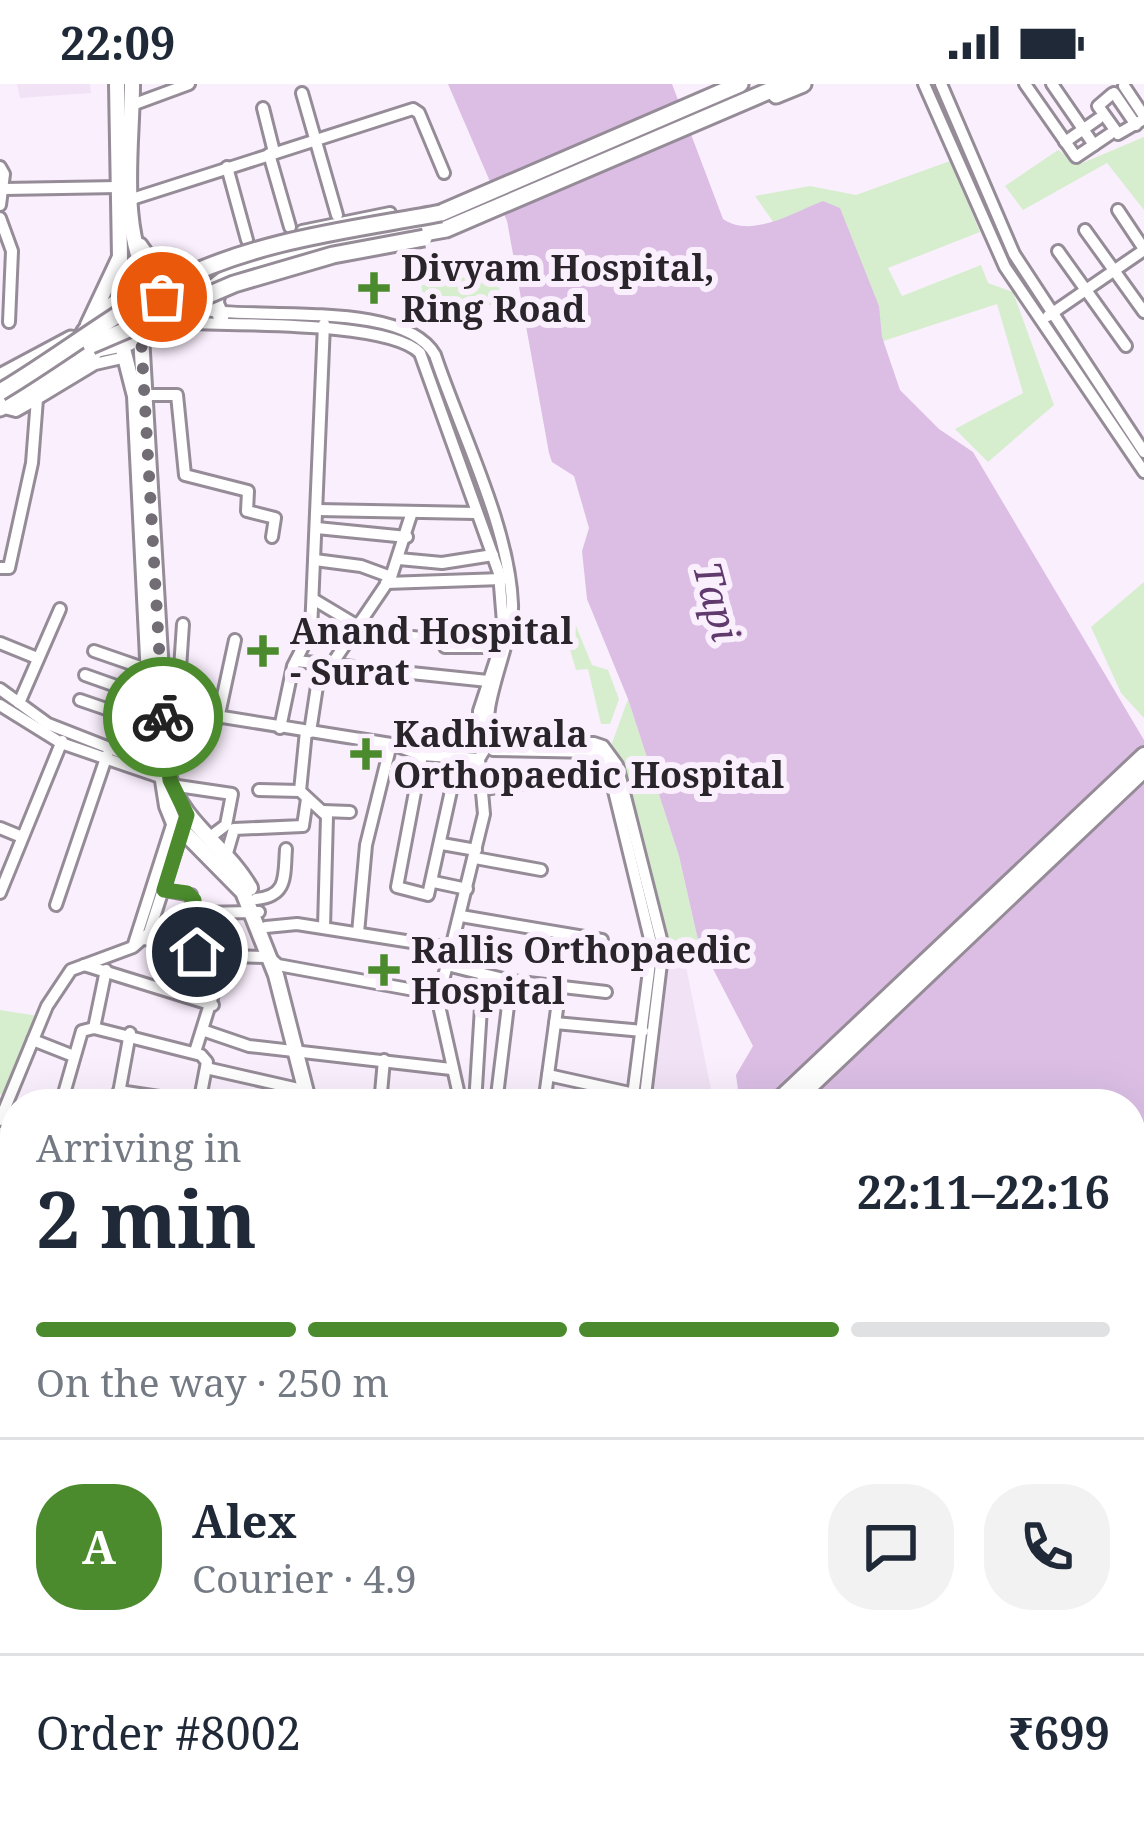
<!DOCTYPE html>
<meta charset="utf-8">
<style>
:root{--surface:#fff;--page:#f2f2f3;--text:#1f2937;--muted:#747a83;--line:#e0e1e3;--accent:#4b8b2d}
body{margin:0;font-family:"Noto Serif",serif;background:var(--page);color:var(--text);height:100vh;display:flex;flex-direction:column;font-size:45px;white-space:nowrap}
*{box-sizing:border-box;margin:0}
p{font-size:39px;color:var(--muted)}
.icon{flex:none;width:66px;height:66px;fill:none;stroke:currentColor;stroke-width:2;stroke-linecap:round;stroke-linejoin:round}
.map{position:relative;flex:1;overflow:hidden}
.side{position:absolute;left:0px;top:1005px;width:1146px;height:747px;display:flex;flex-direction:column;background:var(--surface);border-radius:48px 48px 0 0;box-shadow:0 12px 48px #0002}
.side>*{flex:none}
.pin{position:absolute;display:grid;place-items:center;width:102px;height:102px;color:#fff;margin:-51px;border:6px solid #fff;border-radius:50%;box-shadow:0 3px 12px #0007}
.courier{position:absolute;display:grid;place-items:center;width:120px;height:120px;margin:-60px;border:9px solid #4b8b2d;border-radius:50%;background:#fff;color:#222;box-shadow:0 3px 15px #0007}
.headline em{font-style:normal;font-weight:700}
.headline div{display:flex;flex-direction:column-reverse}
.headline{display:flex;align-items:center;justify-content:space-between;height:204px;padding:0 36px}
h1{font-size:78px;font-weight:700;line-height:90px}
.bar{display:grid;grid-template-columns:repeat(4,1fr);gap:18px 12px;align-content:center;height:144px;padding:0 36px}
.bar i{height:15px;border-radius:9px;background:var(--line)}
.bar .selected{background:var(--accent)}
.bar p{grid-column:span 4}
.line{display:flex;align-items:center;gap:30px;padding:0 36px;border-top:3px solid var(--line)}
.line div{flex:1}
.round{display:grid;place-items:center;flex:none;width:126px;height:126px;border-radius:48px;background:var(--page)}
.status{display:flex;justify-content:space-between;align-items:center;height:84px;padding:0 60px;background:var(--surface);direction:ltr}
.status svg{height:33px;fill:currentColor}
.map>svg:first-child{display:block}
.built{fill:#f1e2f6}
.green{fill:#d6eece}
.water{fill:#dcbee5}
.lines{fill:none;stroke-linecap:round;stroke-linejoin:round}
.minor-casing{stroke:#958c98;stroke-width:16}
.major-casing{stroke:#958c98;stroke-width:20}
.highway-casing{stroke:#958c98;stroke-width:21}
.minor{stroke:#fff;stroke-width:10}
.major{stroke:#fff;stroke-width:14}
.highway{stroke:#fff;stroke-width:15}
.highway-bridge-casing{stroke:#958c98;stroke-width:21;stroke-linecap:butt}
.highway-bridge{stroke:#fff;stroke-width:15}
.done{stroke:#726c74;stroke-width:12;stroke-dasharray:0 21.6}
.route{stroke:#4b8b2d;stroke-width:15}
.poi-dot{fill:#4b8b2d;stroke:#faeffd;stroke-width:4.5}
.labels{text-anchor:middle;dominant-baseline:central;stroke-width:12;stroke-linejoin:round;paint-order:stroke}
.poi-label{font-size:36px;font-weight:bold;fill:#29252b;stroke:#faeffd;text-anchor:start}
.water-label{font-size:39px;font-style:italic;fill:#603a6c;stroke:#faeffd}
</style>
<div class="status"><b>22:09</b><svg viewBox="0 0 49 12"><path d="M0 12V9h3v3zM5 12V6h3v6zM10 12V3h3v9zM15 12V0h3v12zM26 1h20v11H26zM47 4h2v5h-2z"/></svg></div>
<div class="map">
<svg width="1144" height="1750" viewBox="0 0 1144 1750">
<rect width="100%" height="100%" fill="#faeffd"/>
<g class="built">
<polygon points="17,0 90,0 91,9 20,14"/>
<polygon points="682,863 714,1020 648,1020 667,873"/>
</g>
<g class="green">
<polygon points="1144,53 1144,126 1107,79 1023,126 1005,102 1058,66 1080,80"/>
<polygon points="950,77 980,148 888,184 902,212 981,181 988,199 1013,208 1054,321 988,378 955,345 1023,309 997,220 862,264 755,112 810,102 856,111"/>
<polygon points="442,168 448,197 495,186 503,221 457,221 458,242 420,241 422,205 414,172"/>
<polygon points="1144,498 1144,634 1121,609 1091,543"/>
<polygon points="524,530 557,545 576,542 592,581 608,586 619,615 610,640 601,640 588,585 576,586 569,562 523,561"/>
<polygon points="628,615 679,772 698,856 667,868 611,662"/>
<polygon points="0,926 38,932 5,1013 0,1010"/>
<polygon points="1131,1447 1144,1461 1144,1537 1131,1520"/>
<polygon points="1131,1537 1144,1553 1140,1600 1131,1594"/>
<polygon points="865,1737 902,1737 929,1748 858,1750"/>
</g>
<path class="water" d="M 448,0 L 672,0 L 723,135 C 752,155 794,128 823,117 L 840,124 L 879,222 L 882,253 L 900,306 L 939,345 L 973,368 L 1144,656 L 1144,1461 L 1131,1447 L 1131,1020 L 781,1020 L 739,1013 L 736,991 L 753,962 L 698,856 L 679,772 L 628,615 L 587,515 L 582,467 L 589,444 L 574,392 L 552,378 L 549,369 L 507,137 Z"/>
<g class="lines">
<defs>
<g id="minor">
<polyline points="924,0 1005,183 1144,388"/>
<polyline points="941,0 1014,170 1144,368"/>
<polyline points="1025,0 1076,73 1110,50"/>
<polyline points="1052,0 1094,61"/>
<polyline points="1124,2 1144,32"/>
<polyline points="302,9 337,131"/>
<polyline points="1114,9 1136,41"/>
<polyline points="1112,10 1098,22 1118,50 1144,35"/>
<polyline points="132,21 189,0"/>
<polyline points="263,24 274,68"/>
<polyline points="1065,58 1098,35"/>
<polyline points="269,70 290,143"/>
<polyline points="0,83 4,90 0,121"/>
<polyline points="227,83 247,156"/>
<polyline points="4,105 119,103"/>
<polyline points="132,115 413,25 419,29 444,89"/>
<polyline points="1118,126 1144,165"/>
<polyline points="0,134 12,167 9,238"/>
<polyline points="1085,146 1144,228"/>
<polyline points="302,147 390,129"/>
<polyline points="141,160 163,191 183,188"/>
<polyline points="1058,167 1126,262"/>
<path d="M 186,223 C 246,239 402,213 435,271 C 460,346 509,442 512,520 C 514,558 477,626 491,655 L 479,675 L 484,730 L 438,917 L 461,1020"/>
<polyline points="1048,232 1144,166"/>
<path d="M 166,238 C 219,242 386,235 420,269 L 499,489 L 504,551 L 479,627 L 479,656 L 493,666 L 595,668 L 607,678 L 652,863 L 632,1020"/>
<polyline points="148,311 177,311 185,391 248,407 247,427 275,434 272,453"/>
<polyline points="37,315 95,280 126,273"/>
<polyline points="318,426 475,429"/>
<polyline points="317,444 407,453"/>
<polyline points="399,475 442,479 493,471"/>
<polyline points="315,476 361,482 391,493"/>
<polyline points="0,484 9,484 32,379 37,315 16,327 1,323"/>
<polyline points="386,499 502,495"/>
<polyline points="313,515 358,542"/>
<polyline points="360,538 381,550 433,555"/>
<polyline points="0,559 37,574"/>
<polyline points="445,563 502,563"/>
<polyline points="94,567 149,586"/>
<polyline points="296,577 488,597"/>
<polyline points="85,591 150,614"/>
<polyline points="0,605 48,640 163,685"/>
<polyline points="80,616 153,641"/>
<polyline points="19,619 60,525"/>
<polyline points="0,621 61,659 166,695"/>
<polyline points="160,623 391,660 422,671 479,675"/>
<polyline points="177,629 183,540"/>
<polyline points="218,635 235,556"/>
<polyline points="280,644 293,582 311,547 324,240"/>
<polyline points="310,648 317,602 391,493 411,431"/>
<polyline points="523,659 594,659 603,662 617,681 663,863 644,1020"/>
<polyline points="422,671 397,803 428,811 458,675"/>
<polyline points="171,701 232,710 226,741 210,753"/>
<polyline points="484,705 530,698"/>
<polyline points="259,706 300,707 327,732 324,844"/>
<polyline points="300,707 306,647"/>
<polyline points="323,727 350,728"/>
<polyline points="0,744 22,753"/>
<polyline points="442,760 476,766"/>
<polyline points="227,769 234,745 303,742 307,715"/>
<polyline points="475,774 541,786"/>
<polyline points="434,798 467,805"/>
<polyline points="164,806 191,811 197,868"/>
<polyline points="0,809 62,657"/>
<path d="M 256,815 C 288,812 284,792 286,765"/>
<polyline points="56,821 107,671"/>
<polyline points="196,829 259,828"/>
<polyline points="461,832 602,856"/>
<polyline points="266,843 297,840 450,864"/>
<polyline points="358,849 366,761 391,660"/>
<polyline points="140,854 225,872 269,873 278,881 414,906 438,917"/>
<polyline points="134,860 174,735"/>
<polyline points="84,881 213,921"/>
<polyline points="447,881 511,897 606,908"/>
<polyline points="555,939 643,947"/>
<polyline points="94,944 106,886"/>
<polyline points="205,947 249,962 451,985"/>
<polyline points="33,956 71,971"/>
<polyline points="195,968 225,872"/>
<polyline points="206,984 307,1007"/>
<polyline points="548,991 634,1010"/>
<polyline points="119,1007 199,1019"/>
<polyline points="61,1020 82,947 94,944 201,971 207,978 199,1020"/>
<polyline points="117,1020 130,949"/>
<polyline points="380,1020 384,976"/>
<polyline points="475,1020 483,891"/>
<polyline points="496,1020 511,897"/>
<polyline points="544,1020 560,903"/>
<polyline points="0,1036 47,922 71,886 133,863 149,849 187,731"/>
<polyline points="0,1126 15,1125"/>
<polyline points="0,1138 15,1137"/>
<polyline points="8,1184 5,1199 15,1250"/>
<polyline points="0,1301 15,1303"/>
<polyline points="0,1413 15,1371"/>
<polyline points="0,1484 15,1488"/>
<polyline points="0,1512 15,1515"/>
<polyline points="0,1600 15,1566"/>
<polyline points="0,1608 15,1617"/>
<polyline points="0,1664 15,1636"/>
<polyline points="1131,1736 1144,1743"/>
<polyline points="149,1737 163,1750"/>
<polyline points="312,1737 312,1750"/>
<polyline points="404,1737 450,1750"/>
<polyline points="596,1737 598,1750"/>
<polyline points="652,1737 652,1750"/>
<polyline points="716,1737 739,1743"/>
<polyline points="767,1737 785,1750"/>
<polyline points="1069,1737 1073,1750"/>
<polyline points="40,1750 46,1737"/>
<polyline points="71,1750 83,1737"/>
<polyline points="108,1750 115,1737"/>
<polyline points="188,1750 192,1737"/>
<polyline points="253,1750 256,1741"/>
<polyline points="281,1750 281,1749"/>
<polyline points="370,1750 374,1737"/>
<polyline points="389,1750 394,1737"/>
<polyline points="520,1750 523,1737"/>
<polyline points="826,1750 834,1737"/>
<polyline points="934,1750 939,1737"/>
</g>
<g id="major">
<path d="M 132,0 C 132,64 117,147 153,204"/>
<polyline points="120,176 119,191 128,199 138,176"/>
<path d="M 153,204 L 165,218 L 166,238 L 129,259 L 82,269 L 79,256 C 91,234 128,203 153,204 Z"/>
<polyline points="88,241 120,173 117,0"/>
<polyline points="141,252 166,672"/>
<polyline points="122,261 135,312 150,614 167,722 173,737 243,808 276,891 309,1020"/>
<path d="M 169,694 C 183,740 227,763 250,804"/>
<polyline points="774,1020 1144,671"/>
<polyline points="792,1020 1144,686"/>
<polyline points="1131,1352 1144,1331"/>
<polyline points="1131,1374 1144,1353"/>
<polyline points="1131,1666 1144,1675"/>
<polyline points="0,1714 15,1705"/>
<polyline points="0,1727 15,1717"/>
<polyline points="986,1750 989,1737"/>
</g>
<g id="highway">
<polyline points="776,11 803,0"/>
<polyline points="441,129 740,0"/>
<polyline points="219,201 215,219 221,232"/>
<polyline points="205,210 226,194 299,171 446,145 785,0"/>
<polyline points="0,293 71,255"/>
<polyline points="0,324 93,270"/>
</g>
</defs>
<use href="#minor" class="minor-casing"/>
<use href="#major" class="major-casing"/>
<use href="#highway" class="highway-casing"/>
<use href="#minor" class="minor"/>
<use href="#major" class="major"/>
<use href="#highway" class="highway"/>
<defs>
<g id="highway-bridge">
<polyline points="91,261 234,200 333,171 424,154"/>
<path d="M 0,308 C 56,275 117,227 172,199 C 256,156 350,146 441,129"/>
</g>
</defs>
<use href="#highway-bridge" class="highway-bridge-casing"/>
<use href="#highway-bridge" class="highway-bridge"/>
</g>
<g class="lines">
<polyline class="done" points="162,213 166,238 141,252 163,633"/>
<polyline class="route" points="163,633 170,696 187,731 164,806 187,809 194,816 197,868"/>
</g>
<g class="poi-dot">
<path d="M368 186h12v12h12v12h-12v12h-12v-12h-12v-12h12z"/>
<path d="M257 549h12v12h12v12h-12v12h-12v-12h-12v-12h12z"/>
<path d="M360 652h12v12h12v12h-12v12h-12v-12h-12v-12h12z"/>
<path d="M378 868h12v12h12v12h-12v12h-12v-12h-12v-12h12z"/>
</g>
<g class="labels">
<g class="poi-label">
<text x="401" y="183">Divyam Hospital,<tspan x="401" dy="41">Ring Road</tspan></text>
<text x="290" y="546">Anand Hospital<tspan x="290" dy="41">- Surat</tspan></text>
<text x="393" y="649">Kadhiwala<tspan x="393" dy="41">Orthopaedic Hospital</tspan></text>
<text x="411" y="865">Rallis Orthopaedic<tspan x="411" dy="41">Hospital</tspan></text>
</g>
<g class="water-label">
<text transform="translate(718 517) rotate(75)">Tapi</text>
</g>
</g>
</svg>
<div class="pin" style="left:162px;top:213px;background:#ea580c"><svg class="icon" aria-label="bag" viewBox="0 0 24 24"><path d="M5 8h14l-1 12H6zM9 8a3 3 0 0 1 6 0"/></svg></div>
<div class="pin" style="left:197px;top:868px;background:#1f2937"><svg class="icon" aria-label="home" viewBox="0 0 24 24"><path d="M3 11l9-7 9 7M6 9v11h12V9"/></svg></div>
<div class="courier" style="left:163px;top:633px"><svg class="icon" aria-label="bike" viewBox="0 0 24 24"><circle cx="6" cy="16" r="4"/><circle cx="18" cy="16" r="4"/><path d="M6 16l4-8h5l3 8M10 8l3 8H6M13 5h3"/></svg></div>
<section class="side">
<div class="headline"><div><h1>2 min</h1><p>Arriving in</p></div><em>22:11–22:16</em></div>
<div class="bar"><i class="selected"></i><i class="selected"></i><i class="selected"></i><i></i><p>On the way · 250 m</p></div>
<div class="line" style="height:216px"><b class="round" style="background:var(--accent);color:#fff">A</b><div><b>Alex</b><p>Courier · 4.9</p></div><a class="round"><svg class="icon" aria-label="chat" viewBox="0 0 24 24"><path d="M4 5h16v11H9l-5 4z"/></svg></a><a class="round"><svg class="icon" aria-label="phone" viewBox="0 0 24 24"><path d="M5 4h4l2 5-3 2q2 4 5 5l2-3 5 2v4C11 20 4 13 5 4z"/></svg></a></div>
<div class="line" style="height:156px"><div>Order #8002</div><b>₹699</b></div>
</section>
</div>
